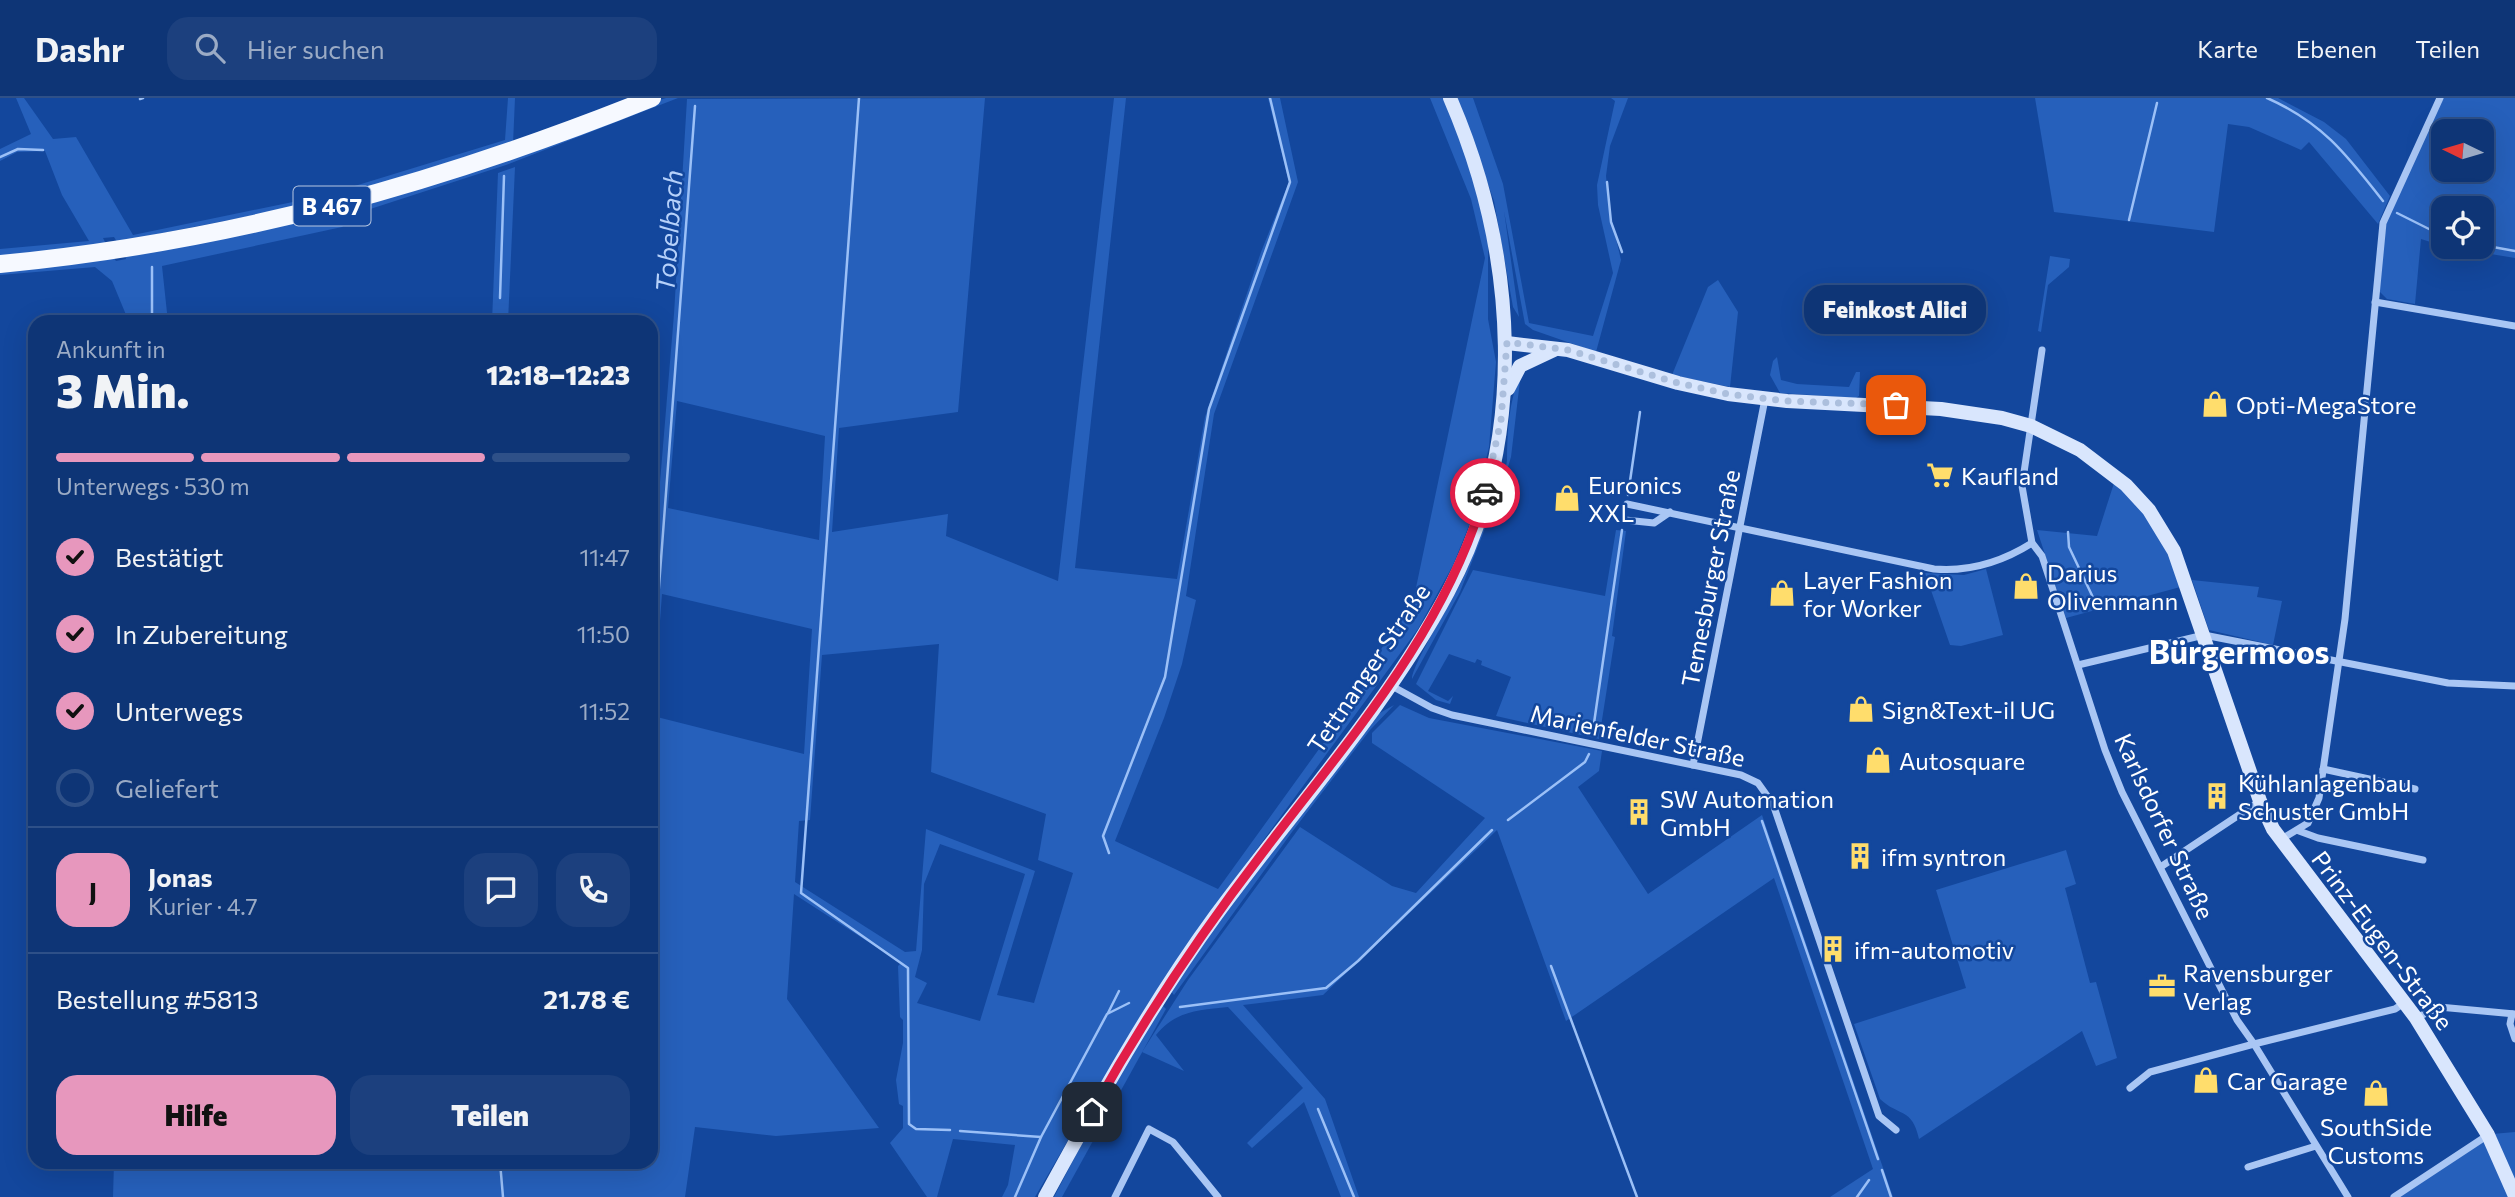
<!DOCTYPE html>
<html lang="de">
<meta charset="utf-8">
<style>
:root{--surface:#0e3576;--page:#1c407e;--text:#f1f3f6;--muted:#9babc5;--line:#2e5088;--accent:#e797bd}
body{margin:0;font-family:Commissioner,sans-serif;background:var(--page);color:var(--text);height:100vh;display:flex;flex-direction:column;font-size:26px;white-space:nowrap}
*{box-sizing:border-box;margin:0}
p{font-size:23px;color:var(--muted)}
.icon{flex:none;width:38px;height:38px;fill:none;stroke:currentColor;stroke-width:2;stroke-linecap:round;stroke-linejoin:round}
.map{position:relative;flex:1;overflow:hidden}
.details{position:absolute;left:28px;top:217px;width:630px;height:854px;display:flex;flex-direction:column;background:var(--surface);border-radius:21px;box-shadow:0 7px 28px #0002,0 0 0 2px var(--line)}
.details>*{flex:none}
.needle{width:46px;rotate:275deg}
.controls{position:absolute;left:2431px;top:21px;display:grid;gap:14px}
.controls a{display:grid;place-items:center;width:63px;height:63px;border-radius:14px;background:var(--surface);box-shadow:0 7px 28px #0002,0 0 0 2px var(--line);font-size:35px}
.pin{position:absolute;display:grid;place-items:center;width:60px;height:60px;color:#fff;margin:-30px;border-radius:14px;box-shadow:0 4px 10px #0006}
.courier{position:absolute;display:grid;place-items:center;width:70px;height:70px;margin:-35px;border:5px solid #e11d48;border-radius:50%;background:#fff;color:#222;box-shadow:0 2px 9px #0007}
.bubble{position:absolute;height:49px;border-radius:21px;background:var(--surface);box-shadow:0 7px 28px #0002,0 0 0 2px var(--line);font-size:23px;font-weight:800;line-height:49px;text-align:center}
.overview em{font-style:normal;font-weight:800}
.overview div{display:flex;flex-direction:column-reverse}
.overview{display:flex;align-items:center;justify-content:space-between;height:119px;padding:0 28px}
h1{font-size:46px;font-weight:800;line-height:52px}
.bar{display:grid;grid-template-columns:repeat(4,1fr);gap:10px 7px;align-content:center;height:84px;padding:0 28px}
.bar i{height:9px;border-radius:5px;background:var(--line)}
.bar .active{background:var(--accent)}
.bar p{grid-column:span 4}
.line{display:flex;align-items:center;gap:18px;padding:0 28px;border-top:2px solid var(--line)}
.line div{flex:1}
.round{display:grid;place-items:center;flex:none;width:74px;height:74px;border-radius:21px;background:var(--page)}
ol{padding:0 28px;list-style:none}
li{display:flex;align-items:center;gap:21px;height:77px}
li p{margin-inline-start:auto}
li .icon{padding:7px;border-radius:50%;background:var(--accent);color:#111;stroke-width:4}
li:last-child{color:var(--muted)}
li i{width:38px;height:38px;border:4px solid var(--line);border-radius:50%}
.action{display:flex;gap:14px;margin-top:auto;padding:14px 28px}
.action a{flex:1;height:80px;border-radius:21px;background:var(--accent);color:#111;font-size:28px;font-weight:800;line-height:80px;text-align:center}
.action a+a{background:var(--page);color:var(--text)}
header{display:flex;align-items:center;gap:42px;box-sizing:border-box;height:98px;padding:0 35px;background:var(--surface);border-bottom:2px solid var(--line)}
header strong{font-size:33px}
nav{display:flex;gap:38px;margin-inline-start:auto;font-size:24px}
.search{width:490px;height:63px;background:var(--page);display:flex;align-items:center;gap:18px;box-sizing:border-box;padding:0 24px;border-radius:21px;color:var(--muted);font-size:26px}
.map>svg:first-child{display:block}
.green{fill:#2660bb;fill-rule:evenodd}
.lines{fill:none;stroke-linecap:round;stroke-linejoin:round}
.stream{stroke:#9bc0f7;stroke-width:2.5}
.street{stroke:#a9c6f4;stroke-width:7}
.secondary{stroke:#d9e6fd;stroke-width:14}
.primary{stroke:#f6f9ff;stroke-width:18}
.done{stroke:#acbfdd;stroke-width:7;stroke-dasharray:0 12.6}
.route{stroke:#e11d48;stroke-width:9}
.labels{text-anchor:middle;dominant-baseline:central;stroke-width:5;stroke-linejoin:round;paint-order:stroke}
.shield{fill:#13479d;stroke:#b8c8e2;stroke-width:2}
.shield-label{font-size:23px;font-weight:bold;fill:#fff}
.poi-label{font-size:24px;fill:#fff;stroke:#13479d;text-anchor:start}
.street-label{font-size:24px;fill:#fff;stroke:#13479d}
.water-label{font-size:26px;font-style:italic;fill:#b6d1fa;stroke:#13479d}
.district-label{font-size:32px;font-weight:bold;fill:#fff;stroke:#13479d}
</style>
<header>
<strong>Dashr</strong>
<div class="search"><svg class="icon" aria-label="search" viewBox="0 0 24 24"><circle cx="10" cy="10" r="6"/><path d="M15 15l6 6"/></svg>Hier suchen</div>
<nav><a>Karte</a><a>Ebenen</a><a>Teilen</a></nav>
</header>
<div class="map">
<svg width="2515" height="1099" viewBox="0 0 2515 1099">
<rect width="100%" height="100%" fill="#13479d"/>
<g class="green">
<polygon points="16,0 24,0 53,41 76,39 133,137 322,98 505,42 508,0 515,0 513,46 327,103 117,144 114,139 103,140 106,146 0,158 0,151 89,143 62,97 45,53 17,54 0,63 0,51 31,36"/>
<polygon points="666,0 678,0 506,67 358,115 342,129 162,168 168,224 129,224 112,183 95,169 0,177 0,171 113,159 116,163 126,161 125,157 160,152"/>
<path d="M 985,0 L 958,314 L 839,330 L 832,434 L 948,416 L 946,438 L 1058,483 L 1114,0 L 1126,0 L 1075,470 L 1177,481 L 1205,319 L 1261,154 L 1289,84 L 1268,0 L 1280,0 L 1298,84 L 1214,316 L 1186,498 L 1196,502 L 1182,566 L 1164,620 L 1115,743 L 1218,791 L 1371,579 L 1369,569 L 1413,504 L 1485,160 L 1471,101 L 1430,0 L 1445,0 L 1477,87 L 1488,144 L 1488,221 L 1496,264 L 1489,349 L 1472,420 L 1453,467 L 1418,531 L 1224,796 L 1099,989 L 1035,1099 L 1002,1099 L 1008,1087 L 1015,1047 L 953,1041 L 937,1099 L 927,1099 L 890,1045 L 903,1030 L 903,1008 L 899,1006 L 896,982 L 903,945 L 903,922 L 900,919 L 898,868 L 901,865 L 794,796 L 787,901 L 879,1030 L 776,1038 L 695,1029 L 685,1099 L 113,1099 L 114,1064 L 651,1064 L 651,492 L 674,216 L 687,1 ZM 677,303 L 825,338 L 819,442 L 668,410 ZM 662,496 L 812,531 L 804,656 L 653,618 ZM 939,546 L 931,674 L 1046,716 L 1038,762 L 1073,775 L 1034,905 L 997,897 L 1035,773 L 926,731 L 916,853 L 905,854 L 795,784 L 799,723 L 810,722 L 822,557 ZM 940,746 L 1025,776 L 980,923 L 917,905 L 927,885 L 915,879 L 922,852 L 924,786 Z"/>
<polygon points="1457,0 1473,0 1503,86 1529,225 1593,238 1613,175 1598,107 1597,87 1615,3 1611,0 1628,0 1610,48 1606,78 1610,115 1621,162 1596,254 1533,232 1525,226 1504,113 1519,219 1513,209 1494,103"/>
<polygon points="2035,0 2278,0 2324,24 2346,41 2390,98 2378,126 2309,44 2301,52 2249,29 2228,26 2214,134 2054,114"/>
<path d="M 2443,0 L 2515,0 L 2515,160 L 2448,149 L 2482,149 L 2482,110 L 2443,110 L 2443,148 L 2421,141 L 2415,206 L 2387,201 L 2379,193 L 2386,124 ZM 2443,33 L 2482,33 L 2482,72 L 2443,72 Z"/>
<polygon points="515,69 508,224 492,224 498,75"/>
<polygon points="2050,158 2070,161 2069,169 2048,187 2041,234 2038,233"/>
<polygon points="1718,182 1738,214 1730,289 1672,277 1708,189"/>
<polygon points="1777,259 1781,282 1797,286 1849,289 1856,274 1860,274 1859,298 1856,300 1780,295 1770,277 1773,263"/>
<path d="M 1521,274 L 1511,359 L 1504,382 L 1460,494 L 1412,581 C 1412,566 1456,497 1465,476 C 1478,448 1480,415 1495,389 C 1498,384 1507,370 1507,362 C 1507,334 1509,302 1521,274 Z"/>
<polygon points="2115,382 2152,423 2184,488 2066,520 2037,432 2097,438"/>
<polygon points="1616,432 1626,433 1612,538 1615,539 1599,641 1496,618 1511,579 1481,567 1482,563 1477,561 1475,565 1449,556 1428,593 1448,603 1453,598 1450,606 1436,602 1416,586 1473,472 1605,498"/>
<polygon points="1986,471 2003,537 1961,548 1950,547 1925,475 1964,477"/>
<polygon points="2192,482 2259,489 2257,499 2282,503 2273,547 2209,532"/>
<polygon points="1394,607 1370,632 1292,734 1174,897 1170,892 1231,806 1378,616"/>
<path d="M 1400,607 L 1429,620 L 1602,653 L 1599,673 L 1578,689 L 1648,796 L 1762,717 L 1893,1099 L 1830,1099 L 1873,1071 L 1774,780 L 1566,923 L 1497,732 L 1323,897 L 1243,907 L 1325,1001 L 1359,1099 L 1341,1099 L 1304,1004 L 1252,1050 L 1247,1045 L 1303,990 L 1228,909 C 1199,912 1175,913 1156,937 L 1184,973 L 1142,954 L 1188,882 L 1300,729 L 1392,788 L 1416,795 L 1485,720 L 1372,645 L 1372,635 Z"/>
<path d="M 2066,752 L 2076,786 L 2065,790 L 2090,885 L 2096,884 L 2117,960 L 2096,968 L 2082,933 L 1919,1041 C 1912,1009 1899,1019 1880,1001 L 1854,926 L 1966,890 L 1936,792 Z"/>
<polygon points="1162,907 1166,911 1062,1099 1054,1099 1117,979"/>
<polygon points="2515,1034 2515,1085 2492,1036"/>
<polygon points="2485,1039 2512,1099 2395,1099"/>
</g>
<g class="lines">
<g class="stream">
<polyline points="859,0 801,795 908,870 909,1026 916,1031 950,1032"/>
<path d="M 2267,0 C 2322,24 2347,57 2383,103"/>
<polyline points="140,1 143,0"/>
<polyline points="0,59 18,51 43,52"/>
<polyline points="1607,84 1611,124 1622,154"/>
<polyline points="2397,115 2443,138"/>
<polyline points="2129,122 2157,5"/>
<polyline points="2482,147 2515,153"/>
<polyline points="500,200 504,78"/>
<polyline points="152,224 152,169"/>
<polyline points="1628,397 1640,314"/>
<polyline points="2068,434 2069,449 2098,510"/>
<polyline points="651,595 695,8"/>
<polyline points="1593,632 1622,432"/>
<polyline points="1508,722 1585,664 1589,656"/>
<polyline points="1762,723 1878,1061"/>
<polyline points="1109,755 1103,738 1165,579 1209,311 1290,84 1270,0"/>
<polyline points="1551,868 1637,1099"/>
<polyline points="1180,909 1326,890 1358,863 1492,732"/>
<polyline points="1108,915 1119,893"/>
<polyline points="1318,1011 1354,1099"/>
<polyline points="960,1033 1041,1039"/>
<polyline points="500,1064 503,1099"/>
<polyline points="1882,1072 1891,1099"/>
<polyline points="1015,1099 1041,1039 1107,916 1129,905"/>
<polyline points="1857,1099 1869,1082"/>
</g>
<g class="street">
<polyline points="2375,204 2515,228"/>
<polyline points="2042,252 2022,388 2032,445 2042,458 2105,652 2122,694 2237,922 2254,946 2395,911 2404,905"/>
<path d="M 1627,406 L 1934,471 C 1970,474 2002,464 2032,445"/>
<polyline points="1625,422 1654,425 1670,414"/>
<polyline points="2078,567 2204,537 2448,585 2515,588"/>
<polyline points="1390,587 1432,610 1452,617 1741,677 1758,685 1773,706 1879,1018 1896,1032"/>
<polyline points="1693,667 1765,301"/>
<polyline points="2323,671 2415,691"/>
<polyline points="2299,733 2318,740 2423,762"/>
<polyline points="2280,742 2308,725 2319,700 2345,521 2383,125 2440,0"/>
<polyline points="2162,768 2260,703"/>
<polyline points="2512,916 2510,926 2515,941"/>
<polyline points="2416,920 2439,909 2515,916"/>
<polyline points="2130,990 2150,974 2254,946 2348,1099"/>
<polyline points="2248,1069 2316,1048"/>
<polyline points="1115,1099 1149,1031 1173,1044 1218,1099"/>
<polyline points="2394,1099 2488,1037"/>
</g>
<g class="secondary">
<polyline points="1507,245 1568,252 1678,285 1728,296 1787,303 1941,311 2002,320 2031,328 2080,352 2126,387 2149,412 2174,453 2260,703 2273,731 2416,920 2488,1037 2515,1098"/>
<polyline points="1508,291 1520,268 1554,252"/>
<path d="M 1045,1099 C 1098,1002 1151,906 1216,817 C 1294,711 1386,610 1448,494 C 1530,340 1517,155 1450,0"/>
</g>
<path class="primary" d="M 0,166 C 230,144 438,86 652,0"/>
</g>
<g class="lines">
<polyline class="done" points="1485,395 1501,322 1507,244 1568,252 1678,285 1728,296 1787,303 1896,307"/>
<path class="route" d="M 1092,1014 C 1142,924 1198,839 1261,757 C 1348,642 1444,536 1485,395"/>
</g>
<defs>
<symbol id="shop-bare" viewBox="-9 -9 18 18"><path d="M-5-2.5h2.3a2.7 3.5 0 0 1 5.4 0H5L5.5 6h-11ZM-1.5-2.5h3a1.5 2.3 0 0 0-3 0Z" fill="#ffdd6c" stroke="#13479d" stroke-width="2.5" paint-order="stroke"/></symbol>
<symbol id="supermarket-bare" viewBox="-9 -9 18 18"><path d="M-6-5.5h2.5l.6 2H6L4.5 2H-2.5L-4.4-4H-6ZM-1.5 3.2a1.3 1.3 0 1 0 .1 0ZM3 3.2a1.3 1.3 0 1 0 .1 0Z" fill="#ffdd6c" stroke="#13479d" stroke-width="2.5" paint-order="stroke"/></symbol>
<symbol id="building-bare" viewBox="-9 -9 18 18"><path d="M-4-6H4V6H1V3H-1V6H-4ZM-2.5-4.3h1.7v1.8h-1.7ZM.8-4.3h1.7v1.8H.8ZM-2.5-1h1.7V.8h-1.7ZM.8-1h1.7V.8H.8Z" fill="#ffdd6c" stroke="#13479d" stroke-width="2.5" paint-order="stroke"/></symbol>
<symbol id="office-bare" viewBox="-9 -9 18 18"><path d="M-6-3h4V-5.5h4V-3h4V5H-6ZM-1-4.5V-3h2v-1.5ZM-6 0V1H6V0Z" fill="#ffdd6c" stroke="#13479d" stroke-width="2.5" paint-order="stroke"/></symbol>
</defs>
<g fill-rule="evenodd">
<use href="#shop-bare" x="2196" y="287" width="38" height="38"/>
<use href="#supermarket-bare" x="1921" y="358" width="38" height="38"/>
<use href="#shop-bare" x="1548" y="381" width="38" height="38"/>
<use href="#shop-bare" x="2007" y="469" width="38" height="38"/>
<use href="#shop-bare" x="1763" y="476" width="38" height="38"/>
<use href="#shop-bare" x="1842" y="592" width="38" height="38"/>
<use href="#shop-bare" x="1859" y="643" width="38" height="38"/>
<use href="#building-bare" x="2198" y="679" width="38" height="38"/>
<use href="#building-bare" x="1620" y="695" width="38" height="38"/>
<use href="#building-bare" x="1841" y="739" width="38" height="38"/>
<use href="#building-bare" x="1814" y="832" width="38" height="38"/>
<use href="#office-bare" x="2143" y="869" width="38" height="38"/>
<use href="#shop-bare" x="2187" y="963" width="38" height="38"/>
<use href="#shop-bare" x="2357" y="976" width="38" height="38"/>
</g>
<g class="labels">
<rect class="shield" x="293.5" y="88.5" width="77" height="39" rx="5"/>
<g class="shield-label">
<text x="332" y="108">B 467</text>
</g>
<g class="poi-label">
<text x="2236" y="306">Opti-MegaStore</text>
<text x="1961" y="377">Kaufland</text>
<text x="1588" y="386">Euronics<tspan x="1588" dy="28">XXL</tspan></text>
<text x="2047" y="474">Darius<tspan x="2047" dy="28">Olivenmann</tspan></text>
<text x="1803" y="481">Layer Fashion<tspan x="1803" dy="28">for Worker</tspan></text>
<text x="1882" y="611">Sign&amp;Text-il UG</text>
<text x="1899" y="662">Autosquare</text>
<text x="2238" y="684">Kühlanlagenbau<tspan x="2238" dy="28">Schuster GmbH</tspan></text>
<text x="1660" y="700">SW Automation<tspan x="1660" dy="28">GmbH</tspan></text>
<text x="1881" y="758">ifm syntron</text>
<text x="1854" y="851">ifm-automotiv</text>
<text x="2183" y="874">Ravensburger<tspan x="2183" dy="28">Verlag</tspan></text>
<text x="2227" y="982">Car Garage</text>
<text x="2376" y="1028" text-anchor="middle">SouthSide<tspan x="2376" dy="28">Customs</tspan></text>
</g>
<g class="street-label">
<text transform="translate(1710 480) rotate(-79)">Temesburger Straße</text>
<text transform="translate(1368 570) rotate(-56)">Tettnanger Straße</text>
<text transform="translate(1638 637) rotate(12)">Marienfelder Straße</text>
<text transform="translate(2165 728) rotate(65)">Karlsdorfer Straße</text>
<text transform="translate(2383 842) rotate(53)">Prinz-Eugen-Straße</text>
</g>
<g class="water-label">
<text transform="translate(668 133) rotate(-86)">Tobelbach</text>
</g>
<g class="district-label">
<text x="2239" y="553">Bürgermoos</text>
</g>
</g>
</svg>
<div class="controls">
<a><svg class="needle" viewBox="-14 -14 28 28"><path d="M0-13l5 13h-10z" fill="#e53935"/><path d="M0 13l5-13h-10z" fill="#9babc5"/></svg></a>
<a><svg class="icon" aria-label="locate" viewBox="0 0 24 24"><circle cx="12" cy="12" r="6"/><path d="M12 2v4M12 18v4M2 12h4M18 12h4"/></svg></a>
</div>
<div class="pin" style="left:1896px;top:307px;background:#ea580c"><svg class="icon" aria-label="bag" viewBox="0 0 24 24"><path d="M5 8h14l-1 12H6zM9 8a3 3 0 0 1 6 0"/></svg></div>
<div class="pin" style="left:1092px;top:1014px;background:#1f2937"><svg class="icon" aria-label="home" viewBox="0 0 24 24"><path d="M3 11l9-7 9 7M6 9v11h12V9"/></svg></div>
<div class="courier" style="left:1485px;top:395px"><svg class="icon" aria-label="car" viewBox="0 0 24 24"><path d="M5 17H2v-5l4-1 3-4h7l3 4 3 1v5h-3M9 17h6M6 11h13"/><circle cx="7" cy="17" r="2"/><circle cx="17" cy="17" r="2"/></svg></div>
<div class="bubble" style="left:1804px;top:187px;width:182px">Feinkost Alici</div>
<section class="details">
<div class="overview"><div><h1>3 Min.</h1><p>Ankunft in</p></div><em>12:18–12:23</em></div>
<div class="bar"><i class="active"></i><i class="active"></i><i class="active"></i><i></i><p>Unterwegs · 530 m</p></div>
<ol>
<li><svg class="icon" aria-label="check" viewBox="0 0 24 24"><path d="M5 12l5 5 9-10"/></svg>Bestätigt<p>11:47</p></li>
<li><svg class="icon" aria-label="check" viewBox="0 0 24 24"><path d="M5 12l5 5 9-10"/></svg>In Zubereitung<p>11:50</p></li>
<li><svg class="icon" aria-label="check" viewBox="0 0 24 24"><path d="M5 12l5 5 9-10"/></svg>Unterwegs<p>11:52</p></li>
<li><i></i>Geliefert</li>
</ol>
<div class="line" style="height:126px"><b class="round" style="background:var(--accent);color:#111">J</b><div><b>Jonas</b><p>Kurier · 4.7</p></div><a class="round"><svg class="icon" aria-label="chat" viewBox="0 0 24 24"><path d="M4 5h16v11H9l-5 4z"/></svg></a><a class="round"><svg class="icon" aria-label="phone" viewBox="0 0 24 24"><path d="M5 4h4l2 5-3 2q2 4 5 5l2-3 5 2v4C11 20 4 13 5 4z"/></svg></a></div>
<div class="line" style="height:91px"><div>Bestellung #5813</div><b>21.78 €</b></div>
<div class="action"><a>Hilfe</a><a>Teilen</a></div>
</section>
</div>
